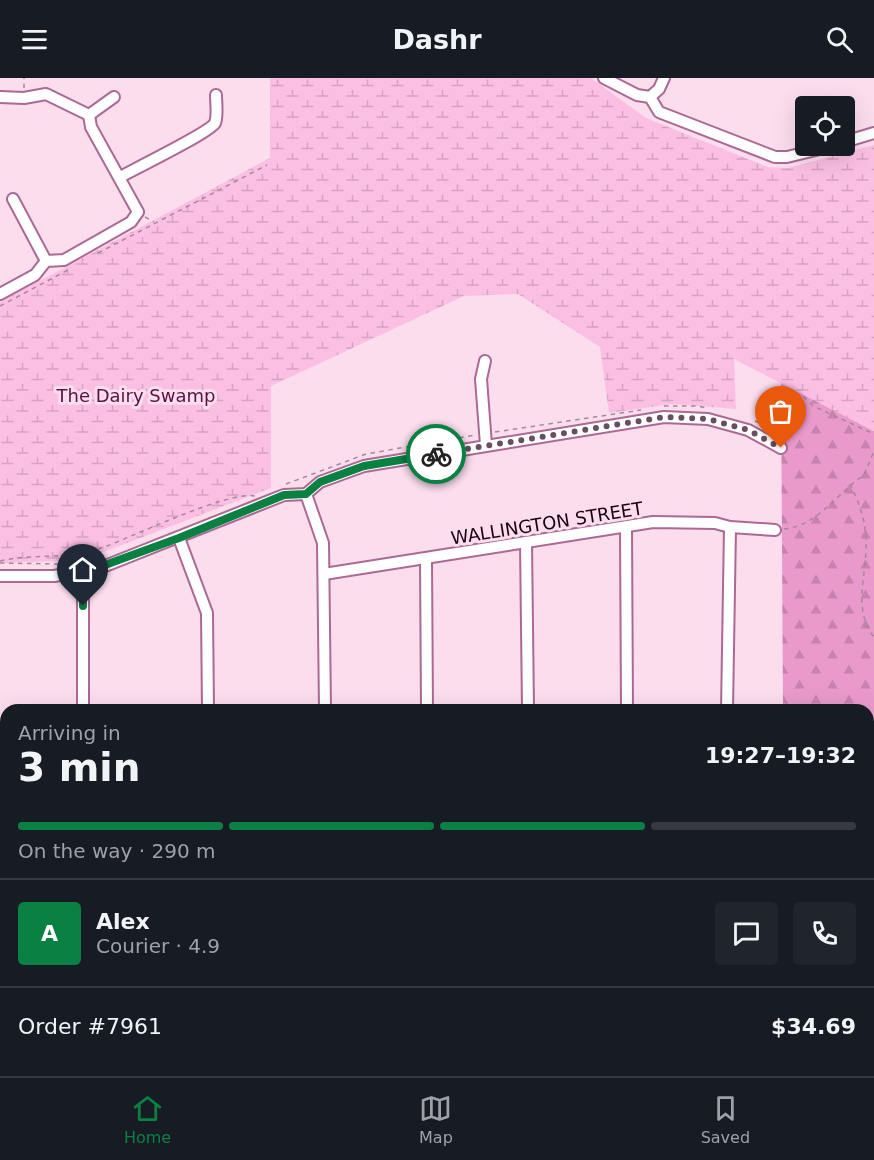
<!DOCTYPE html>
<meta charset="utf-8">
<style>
:root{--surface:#171b24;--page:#20242c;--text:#f1f3f6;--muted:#9ea1a6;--line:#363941;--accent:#0b8043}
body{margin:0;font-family:"DejaVu Sans",sans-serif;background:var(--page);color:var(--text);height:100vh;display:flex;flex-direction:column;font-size:22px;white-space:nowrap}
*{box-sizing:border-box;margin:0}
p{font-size:20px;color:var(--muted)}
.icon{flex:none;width:33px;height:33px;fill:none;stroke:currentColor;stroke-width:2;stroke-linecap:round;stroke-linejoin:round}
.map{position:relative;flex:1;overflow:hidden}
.side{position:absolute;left:0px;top:626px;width:874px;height:374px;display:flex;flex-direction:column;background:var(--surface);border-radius:18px 18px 0 0;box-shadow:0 6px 24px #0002}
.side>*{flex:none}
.buttons{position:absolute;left:795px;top:18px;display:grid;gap:12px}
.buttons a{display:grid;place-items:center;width:60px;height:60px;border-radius:6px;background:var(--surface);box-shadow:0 6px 24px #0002;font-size:30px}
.pin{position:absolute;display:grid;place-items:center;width:51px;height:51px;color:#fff;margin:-62px -26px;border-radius:50% 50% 50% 0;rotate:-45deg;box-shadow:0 0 6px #0007}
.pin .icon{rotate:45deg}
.courier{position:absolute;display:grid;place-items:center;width:60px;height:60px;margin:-30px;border:4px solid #0b8043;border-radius:50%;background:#fff;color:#222;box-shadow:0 2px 8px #0007}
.head em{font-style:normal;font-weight:700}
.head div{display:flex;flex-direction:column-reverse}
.head{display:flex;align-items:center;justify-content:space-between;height:102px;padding:0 18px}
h1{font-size:39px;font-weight:700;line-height:45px}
.bar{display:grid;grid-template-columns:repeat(4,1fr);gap:9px 6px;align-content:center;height:72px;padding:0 18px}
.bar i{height:8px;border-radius:4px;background:var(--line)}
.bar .active{background:var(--accent)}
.bar p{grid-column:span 4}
.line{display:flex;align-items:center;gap:15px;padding:0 18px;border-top:2px solid var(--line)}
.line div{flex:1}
.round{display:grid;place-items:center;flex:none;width:63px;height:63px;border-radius:6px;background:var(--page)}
header{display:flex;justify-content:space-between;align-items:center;height:78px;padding:0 18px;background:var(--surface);font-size:27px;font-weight:700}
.dock{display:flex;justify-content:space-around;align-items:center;height:84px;border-top:2px solid var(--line);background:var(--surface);font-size:16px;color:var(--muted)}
.dock a{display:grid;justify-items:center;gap:3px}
.dock .active{color:var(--accent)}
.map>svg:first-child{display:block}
.forest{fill:url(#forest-firs)}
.wetland{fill:url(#wetland-marsh)}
.green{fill:#fcbfe4}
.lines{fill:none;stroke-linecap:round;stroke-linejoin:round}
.minor-casing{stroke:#ab6993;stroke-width:14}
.path{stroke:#a48999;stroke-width:1.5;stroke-dasharray:4.5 4.5;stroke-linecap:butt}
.minor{stroke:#fff;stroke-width:10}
.done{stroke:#684f5f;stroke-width:6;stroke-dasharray:0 10.8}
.route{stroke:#0b8043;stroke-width:8}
.labels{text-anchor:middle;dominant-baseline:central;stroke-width:6;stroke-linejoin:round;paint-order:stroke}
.park-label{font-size:18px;fill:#581244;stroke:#fbddee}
.street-label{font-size:18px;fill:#190312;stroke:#fbddee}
</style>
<header><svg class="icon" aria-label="menu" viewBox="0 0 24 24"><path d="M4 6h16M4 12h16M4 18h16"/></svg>Dashr<svg class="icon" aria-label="search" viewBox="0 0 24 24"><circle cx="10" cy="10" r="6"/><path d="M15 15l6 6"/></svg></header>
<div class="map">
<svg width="874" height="998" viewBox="0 0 874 998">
<defs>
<pattern id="forest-firs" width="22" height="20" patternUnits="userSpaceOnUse" patternTransform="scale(1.5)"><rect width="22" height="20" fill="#ea99cc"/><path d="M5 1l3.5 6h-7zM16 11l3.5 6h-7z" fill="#c882ae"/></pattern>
<pattern id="wetland-marsh" width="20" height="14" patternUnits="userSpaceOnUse" patternTransform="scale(1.5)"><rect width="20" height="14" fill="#fcbfe4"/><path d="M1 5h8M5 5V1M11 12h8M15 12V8" fill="none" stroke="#d7a2c3"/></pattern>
</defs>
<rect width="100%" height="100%" fill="#fbddee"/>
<polygon class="forest" points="781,305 874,353 874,831 868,831 868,632 783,631"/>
<polygon class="wetland" points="270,0 591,0 646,40 768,89 788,90 874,67 874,353 734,281 736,331 672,326 609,335 600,269 518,216 464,218 271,308 271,410 93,478 63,483 0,485 0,224 270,80"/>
<rect class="green" x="0" y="694" width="6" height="211"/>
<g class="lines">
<defs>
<g id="minor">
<polyline points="604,0 637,17 650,19 659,11 664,0"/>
<polyline points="0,19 24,20 46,16 89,37 91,49 138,134 131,144 64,182 46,183 35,197 0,216"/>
<polyline points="650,19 659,34 775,79 787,79 832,68"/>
<polyline points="89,37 114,19"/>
<polyline points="844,64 874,55"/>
<path d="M 120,99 C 135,91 210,54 215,45 C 218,38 216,25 216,17"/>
<polyline points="13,121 46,183"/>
<polyline points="485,283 481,301 486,367"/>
<polyline points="306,416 323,465 325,632"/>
<polyline points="626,450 627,632"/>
<polyline points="179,460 207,535 208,632"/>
<polyline points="526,464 528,632"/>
<polyline points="426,481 427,632"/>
<polyline points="83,495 83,632"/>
<polyline points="324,496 653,444 715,445 730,449 775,452"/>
<polyline points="0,498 54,498 100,490 284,417 306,416 320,404 364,388 664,339 708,341 748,352 781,370"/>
<polyline points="727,632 730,449"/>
<polyline points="868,892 874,889"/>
<polyline points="86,993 86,998"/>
<polyline points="212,993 212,998"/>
<polyline points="327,993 327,998"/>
<polyline points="418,993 421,998"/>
<polyline points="529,993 529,998"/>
<polyline points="630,993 630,998"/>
<polyline points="732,993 732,998"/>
<polyline points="837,993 837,998"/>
</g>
</defs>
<use href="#minor" class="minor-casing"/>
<g class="path">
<polyline points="24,10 24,0"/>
<polyline points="145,139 154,144"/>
<polyline points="98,175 267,87"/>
<polyline points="0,228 68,192"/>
<polyline points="664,328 697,328 707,330"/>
<polyline points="755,343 777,353"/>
<polyline points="495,354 641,332"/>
<polyline points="784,360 781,314 785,310 804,319 813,328 874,356"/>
<polyline points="286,406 366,376 475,357"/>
<path d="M 850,406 C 859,424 866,444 866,464 C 867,497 852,531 874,559"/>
<path d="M 784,451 C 818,448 838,414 864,397 L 874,373"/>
<path d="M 0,483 C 33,475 67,482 99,471 C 133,459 226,413 255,418"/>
<polyline points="0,485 59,486"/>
<polyline points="868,828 872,879"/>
</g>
<use href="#minor" class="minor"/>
</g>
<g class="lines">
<polyline class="done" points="436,376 664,339 708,341 748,352 781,370"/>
<polyline class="route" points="83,528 83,495 179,460 284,417 306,416 320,404 364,388 436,376"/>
</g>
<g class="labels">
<g class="park-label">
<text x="136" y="317">The Dairy Swamp</text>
</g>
<g class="street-label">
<text transform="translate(547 445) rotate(-9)">WALLINGTON STREET</text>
</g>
</g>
</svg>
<div class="buttons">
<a><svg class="icon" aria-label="locate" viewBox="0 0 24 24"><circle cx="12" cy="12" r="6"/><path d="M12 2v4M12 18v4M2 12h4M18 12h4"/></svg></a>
</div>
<div class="pin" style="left:781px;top:370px;background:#ea580c"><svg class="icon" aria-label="bag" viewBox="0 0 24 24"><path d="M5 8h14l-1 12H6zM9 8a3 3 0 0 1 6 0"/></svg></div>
<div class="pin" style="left:83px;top:528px;background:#1f2937"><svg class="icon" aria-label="home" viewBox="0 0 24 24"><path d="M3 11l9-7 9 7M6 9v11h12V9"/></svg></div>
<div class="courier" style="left:436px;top:376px"><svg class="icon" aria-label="bike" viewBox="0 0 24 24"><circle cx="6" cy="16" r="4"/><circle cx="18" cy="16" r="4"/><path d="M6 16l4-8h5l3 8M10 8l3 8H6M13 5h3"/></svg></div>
<section class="side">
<div class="head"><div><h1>3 min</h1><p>Arriving in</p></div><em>19:27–19:32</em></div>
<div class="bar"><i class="active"></i><i class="active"></i><i class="active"></i><i></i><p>On the way · 290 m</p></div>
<div class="line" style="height:108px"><b class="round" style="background:var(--accent);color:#fff">A</b><div><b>Alex</b><p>Courier · 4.9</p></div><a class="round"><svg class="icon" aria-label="chat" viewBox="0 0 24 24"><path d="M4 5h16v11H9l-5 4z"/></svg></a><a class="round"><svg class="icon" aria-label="phone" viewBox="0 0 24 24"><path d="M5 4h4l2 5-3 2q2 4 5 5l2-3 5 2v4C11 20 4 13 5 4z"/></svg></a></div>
<div class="line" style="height:78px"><div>Order #7961</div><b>$34.69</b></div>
</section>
</div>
<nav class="dock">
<a class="active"><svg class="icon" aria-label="home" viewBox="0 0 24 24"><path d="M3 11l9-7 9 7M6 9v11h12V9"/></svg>Home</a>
<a><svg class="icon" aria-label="map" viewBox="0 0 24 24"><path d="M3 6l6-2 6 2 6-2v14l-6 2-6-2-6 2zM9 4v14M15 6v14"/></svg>Map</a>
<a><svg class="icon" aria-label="saved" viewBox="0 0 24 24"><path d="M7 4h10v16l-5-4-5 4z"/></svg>Saved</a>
</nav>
